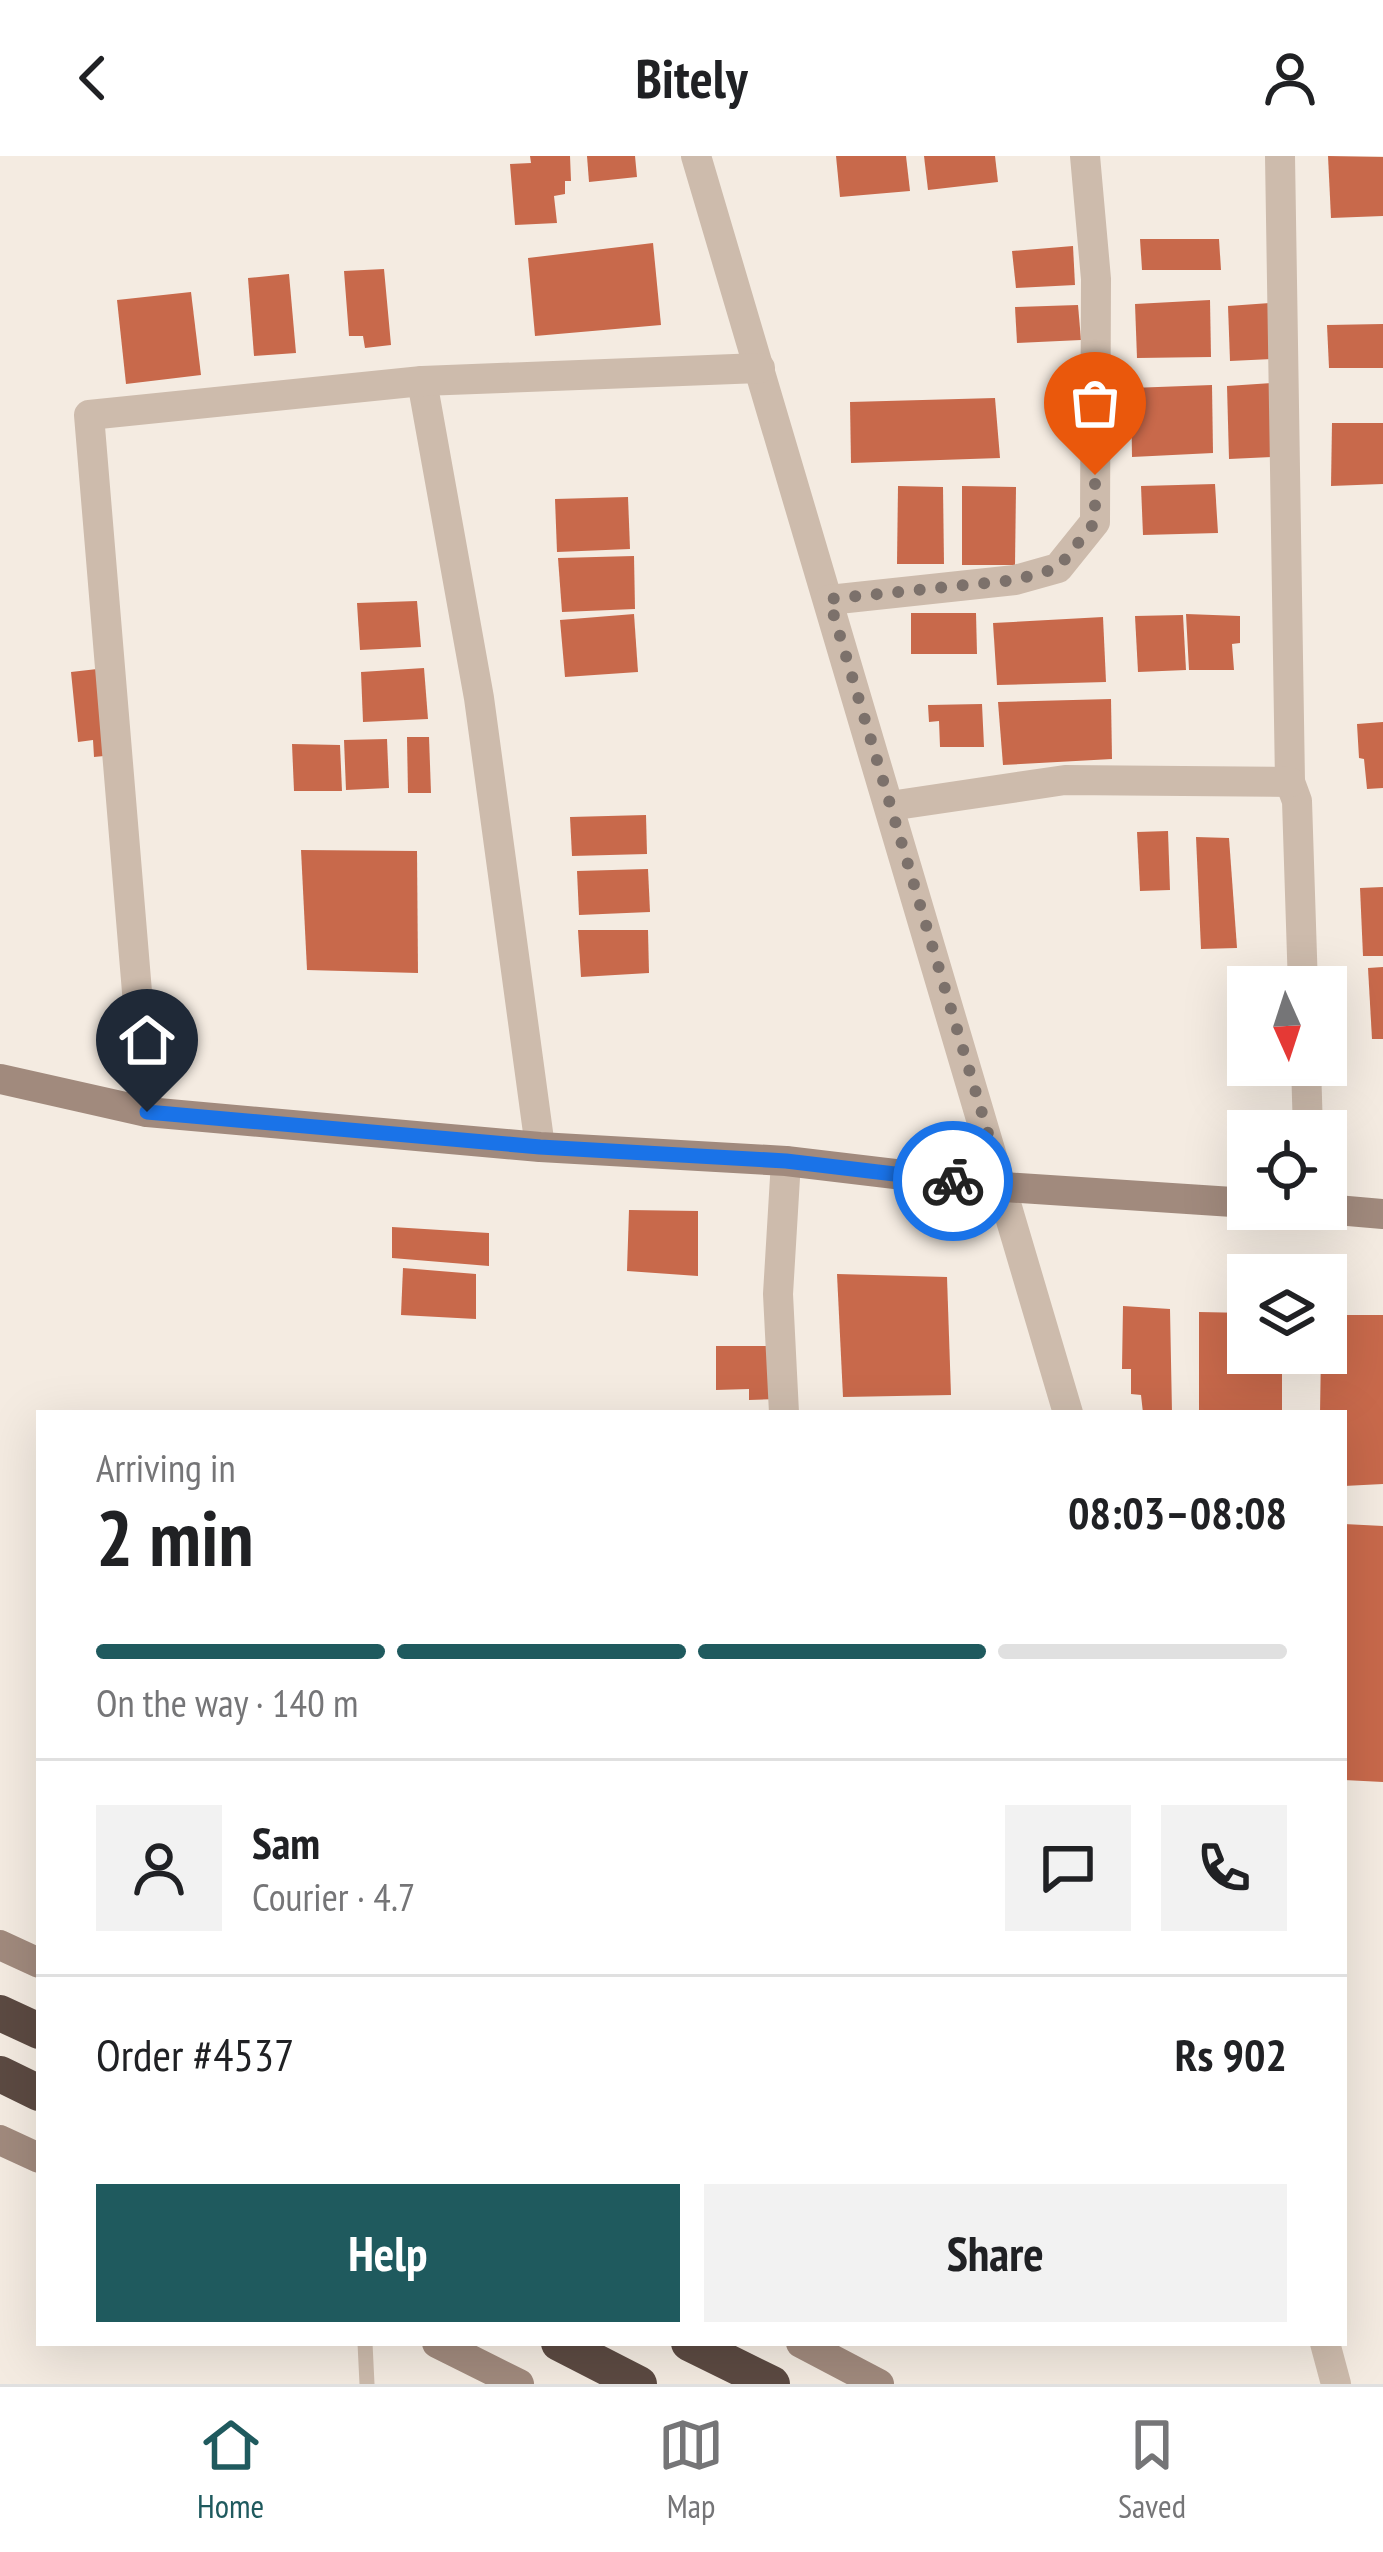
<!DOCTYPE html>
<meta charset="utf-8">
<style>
:root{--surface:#fff;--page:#f2f2f2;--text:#202124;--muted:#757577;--line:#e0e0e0;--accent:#1f5a5e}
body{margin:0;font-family:"PT Sans Narrow",sans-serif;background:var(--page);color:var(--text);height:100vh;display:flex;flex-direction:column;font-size:45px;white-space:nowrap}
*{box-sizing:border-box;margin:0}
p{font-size:39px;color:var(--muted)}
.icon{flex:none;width:66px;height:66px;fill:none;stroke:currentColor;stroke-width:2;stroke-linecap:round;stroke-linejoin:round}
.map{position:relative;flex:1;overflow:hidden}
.details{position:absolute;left:36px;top:1254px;width:1311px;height:936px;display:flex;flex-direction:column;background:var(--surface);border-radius:0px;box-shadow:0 12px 48px #0002}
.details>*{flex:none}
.needle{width:78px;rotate:177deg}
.tools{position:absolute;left:1227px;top:810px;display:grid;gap:24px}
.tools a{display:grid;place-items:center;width:120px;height:120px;border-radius:0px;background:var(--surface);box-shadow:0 12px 48px #0002;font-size:60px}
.pin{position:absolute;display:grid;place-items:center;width:102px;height:102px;color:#fff;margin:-123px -51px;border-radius:50% 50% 50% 0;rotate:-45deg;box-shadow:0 0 12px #0007}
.pin .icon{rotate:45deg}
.courier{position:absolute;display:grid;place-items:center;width:120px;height:120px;margin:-60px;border:9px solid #1a73e8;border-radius:50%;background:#fff;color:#222;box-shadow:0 3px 15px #0007}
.summary em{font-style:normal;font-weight:700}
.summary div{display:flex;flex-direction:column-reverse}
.summary{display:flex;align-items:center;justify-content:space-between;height:204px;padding:0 60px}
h1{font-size:78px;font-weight:700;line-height:90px}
.bar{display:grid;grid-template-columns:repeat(4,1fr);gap:18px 12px;align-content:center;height:144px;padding:0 60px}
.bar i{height:15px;border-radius:9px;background:var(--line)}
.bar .selected{background:var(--accent)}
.bar p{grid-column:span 4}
.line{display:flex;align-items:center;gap:30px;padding:0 60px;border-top:3px solid var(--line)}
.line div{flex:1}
.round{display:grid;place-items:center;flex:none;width:126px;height:126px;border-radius:0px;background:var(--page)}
.action{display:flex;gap:24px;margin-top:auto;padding:24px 60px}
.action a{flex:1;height:138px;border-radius:0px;background:var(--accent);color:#fff;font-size:48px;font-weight:700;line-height:138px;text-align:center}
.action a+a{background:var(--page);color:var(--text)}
header{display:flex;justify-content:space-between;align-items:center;height:156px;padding:0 60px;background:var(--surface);font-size:54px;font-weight:700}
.tabs{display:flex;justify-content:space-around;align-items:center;height:168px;border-top:3px solid var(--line);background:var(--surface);font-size:33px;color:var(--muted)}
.tabs a{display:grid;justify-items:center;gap:6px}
.tabs .selected{color:var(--accent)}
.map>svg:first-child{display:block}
.building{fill:#c8694b}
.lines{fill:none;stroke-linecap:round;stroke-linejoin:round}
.lane{stroke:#cdbbac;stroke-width:15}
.street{stroke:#cdbbac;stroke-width:30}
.secondary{stroke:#a18a7d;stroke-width:30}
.highway{stroke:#5c4a42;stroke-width:36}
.done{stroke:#7c716b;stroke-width:12;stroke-dasharray:0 21.6}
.route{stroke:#1a73e8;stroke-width:15}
</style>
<header><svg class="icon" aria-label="back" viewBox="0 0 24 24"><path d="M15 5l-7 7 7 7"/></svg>Bitely<svg class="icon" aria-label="person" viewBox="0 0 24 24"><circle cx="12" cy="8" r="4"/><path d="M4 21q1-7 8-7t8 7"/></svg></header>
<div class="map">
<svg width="1383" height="2228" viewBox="0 0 1383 2228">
<rect width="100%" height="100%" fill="#f4ebe1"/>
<g class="building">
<polygon points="530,0 570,0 571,25 565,25 565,38 554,40 557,67 515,69 510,8 531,7"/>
<polygon points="587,0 635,0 637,21 589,26"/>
<polygon points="836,0 906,0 910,35 840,41"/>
<polygon points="924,0 995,0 998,26 928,34"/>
<polygon points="1328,0 1383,1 1383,60 1331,62"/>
<polygon points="1140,83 1219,83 1221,114 1142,114"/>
<polygon points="653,87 661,169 535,180 528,102"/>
<polygon points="1073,90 1075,129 1016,132 1012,95"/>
<polygon points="384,113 391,189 365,192 363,180 349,180 344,115"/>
<polygon points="289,118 296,197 254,200 248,122"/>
<polygon points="191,136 201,219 126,228 117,144"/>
<polygon points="1210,144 1211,201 1137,202 1135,148"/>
<polygon points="1270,147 1272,203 1230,205 1228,150"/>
<polygon points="1078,149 1081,184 1017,187 1015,151"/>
<polygon points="1383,168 1383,212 1329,212 1327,169"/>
<polygon points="1272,227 1272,301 1229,303 1227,230"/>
<polygon points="1212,229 1213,297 1132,301 1131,232"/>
<polygon points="995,242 1000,302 851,307 850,246"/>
<polygon points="1332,267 1383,267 1383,328 1331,330"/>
<polygon points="1215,328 1218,377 1143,379 1141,330"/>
<polygon points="898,330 943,331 944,408 897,408"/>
<polygon points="962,330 1016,331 1015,409 962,409"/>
<polygon points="628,341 630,393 557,396 555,343"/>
<polygon points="634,400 635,453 562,456 558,402"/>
<polygon points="417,445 421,491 360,494 357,447"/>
<polygon points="911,457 976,457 977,498 911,498"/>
<polygon points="634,458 638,516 565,521 560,464"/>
<polygon points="1186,458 1240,460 1240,487 1232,488 1234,514 1189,514"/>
<polygon points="1183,459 1186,514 1138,516 1135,460"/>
<polygon points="1103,461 1106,526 997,529 993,467"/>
<polygon points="106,512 114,599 94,601 93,584 78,586 71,516"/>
<polygon points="424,512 428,563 363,566 361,516"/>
<polygon points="1111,543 1112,603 1003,609 998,546"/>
<polygon points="982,548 984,591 940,591 939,565 929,566 928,549"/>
<polygon points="1383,566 1383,632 1367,633 1364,603 1359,602 1357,568"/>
<polygon points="407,581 429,581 431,637 408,637"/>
<polygon points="387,583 389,632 346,634 344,584"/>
<polygon points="292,588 340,589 342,635 294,635"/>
<polygon points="646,659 647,698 572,700 570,661"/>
<polygon points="1168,675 1170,734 1140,735 1137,676"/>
<polygon points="1196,681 1229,682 1237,792 1201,793"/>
<polygon points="301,694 417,695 418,817 307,814"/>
<polygon points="648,713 650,756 579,759 577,715"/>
<polygon points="1383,731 1383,800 1363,800 1360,732"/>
<polygon points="578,774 648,774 649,817 581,821"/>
<polygon points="1383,811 1383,883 1372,883 1368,812"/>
<polygon points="1259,812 1292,814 1293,831 1260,831"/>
<polygon points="629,1054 698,1055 698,1120 627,1115"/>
<polygon points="392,1071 489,1077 489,1110 392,1102"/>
<polygon points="403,1112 476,1118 476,1163 401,1159"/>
<polygon points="837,1118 947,1121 951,1239 843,1241"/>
<polygon points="1123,1150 1170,1153 1172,1257 1143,1257 1141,1239 1131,1238 1131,1213 1122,1213"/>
<polygon points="1199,1156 1248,1157 1248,1197 1282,1197 1282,1257 1199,1257"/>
<polygon points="1326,1159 1383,1159 1383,1328 1344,1330 1344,1257 1320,1257 1321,1197 1326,1197"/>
<polygon points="716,1190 777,1190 778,1243 749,1244 749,1233 716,1234"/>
<polygon points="1344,1368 1383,1370 1383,1626 1344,1624"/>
</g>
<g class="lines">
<polyline class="lane" points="365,2187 367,2228"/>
<g class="street">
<polyline points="696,0 1068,1257"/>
<polyline points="1280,0 1290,626 1297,645 1303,831"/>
<polyline points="422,225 479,542 540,991"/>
<polyline points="829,444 1015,424 1058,412 1095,366 1096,123 1085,0"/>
<polyline points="890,650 1065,624 1290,626"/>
<polyline points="1306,909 1308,975"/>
<polyline points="147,956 89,259 422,225 760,212"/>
<polyline points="784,1257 778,1138 786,1005"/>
<polyline points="1325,2187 1336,2228"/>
</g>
<g class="secondary">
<polyline points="0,923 147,956 540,991 786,1005 1004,1031 1248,1047"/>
<polyline points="1325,1053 1383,1058"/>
<polyline points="0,1789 39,1807"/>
<polyline points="0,1984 39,2002"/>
<polyline points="437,2187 519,2228"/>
<polyline points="801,2187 879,2228"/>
</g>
<g class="highway">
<polyline points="0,1857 39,1875"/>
<polyline points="0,1918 39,1937"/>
<polyline points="559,2187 639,2228"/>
<polyline points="689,2187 772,2228"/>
</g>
</g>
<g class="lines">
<polyline class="done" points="953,1025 1004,1031 829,443 1015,424 1058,412 1095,366 1095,319"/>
<polyline class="route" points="147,956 540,991 786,1005 953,1025"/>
</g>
</svg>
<div class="tools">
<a><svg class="needle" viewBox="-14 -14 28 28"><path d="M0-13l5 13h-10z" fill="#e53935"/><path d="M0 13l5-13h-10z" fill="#757577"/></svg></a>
<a><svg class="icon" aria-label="locate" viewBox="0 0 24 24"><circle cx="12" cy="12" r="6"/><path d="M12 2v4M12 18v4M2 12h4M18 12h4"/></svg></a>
<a><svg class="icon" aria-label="layers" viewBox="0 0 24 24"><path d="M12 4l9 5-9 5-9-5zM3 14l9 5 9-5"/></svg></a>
</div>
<div class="pin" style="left:1095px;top:319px;background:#ea580c"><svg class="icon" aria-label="bag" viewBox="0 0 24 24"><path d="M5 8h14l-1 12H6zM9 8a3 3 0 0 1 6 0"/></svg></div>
<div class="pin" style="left:147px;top:956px;background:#1f2937"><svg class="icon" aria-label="home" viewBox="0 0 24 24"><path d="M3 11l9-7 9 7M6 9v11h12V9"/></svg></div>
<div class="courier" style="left:953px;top:1025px"><svg class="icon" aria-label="bike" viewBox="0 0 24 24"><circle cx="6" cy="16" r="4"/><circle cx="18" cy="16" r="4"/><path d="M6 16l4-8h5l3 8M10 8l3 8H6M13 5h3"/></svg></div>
<section class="details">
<div class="summary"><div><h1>2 min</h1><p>Arriving in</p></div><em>08:03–08:08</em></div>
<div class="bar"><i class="selected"></i><i class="selected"></i><i class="selected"></i><i></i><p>On the way · 140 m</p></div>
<div class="line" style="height:216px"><a class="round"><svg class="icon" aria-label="person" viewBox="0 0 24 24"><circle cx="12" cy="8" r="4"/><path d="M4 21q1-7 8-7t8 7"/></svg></a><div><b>Sam</b><p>Courier · 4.7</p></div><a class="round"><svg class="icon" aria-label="chat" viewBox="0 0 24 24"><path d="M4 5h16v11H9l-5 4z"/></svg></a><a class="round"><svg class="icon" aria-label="phone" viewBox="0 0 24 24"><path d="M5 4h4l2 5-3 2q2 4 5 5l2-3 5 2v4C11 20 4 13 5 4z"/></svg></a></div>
<div class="line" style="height:156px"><div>Order #4537</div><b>Rs 902</b></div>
<div class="action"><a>Help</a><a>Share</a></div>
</section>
</div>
<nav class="tabs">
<a class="selected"><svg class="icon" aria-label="home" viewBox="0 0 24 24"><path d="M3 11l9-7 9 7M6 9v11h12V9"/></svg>Home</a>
<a><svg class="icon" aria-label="map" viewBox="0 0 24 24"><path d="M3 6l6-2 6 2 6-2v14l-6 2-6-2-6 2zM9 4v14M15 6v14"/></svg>Map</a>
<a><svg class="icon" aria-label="saved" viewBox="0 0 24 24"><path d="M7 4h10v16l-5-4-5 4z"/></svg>Saved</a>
</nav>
